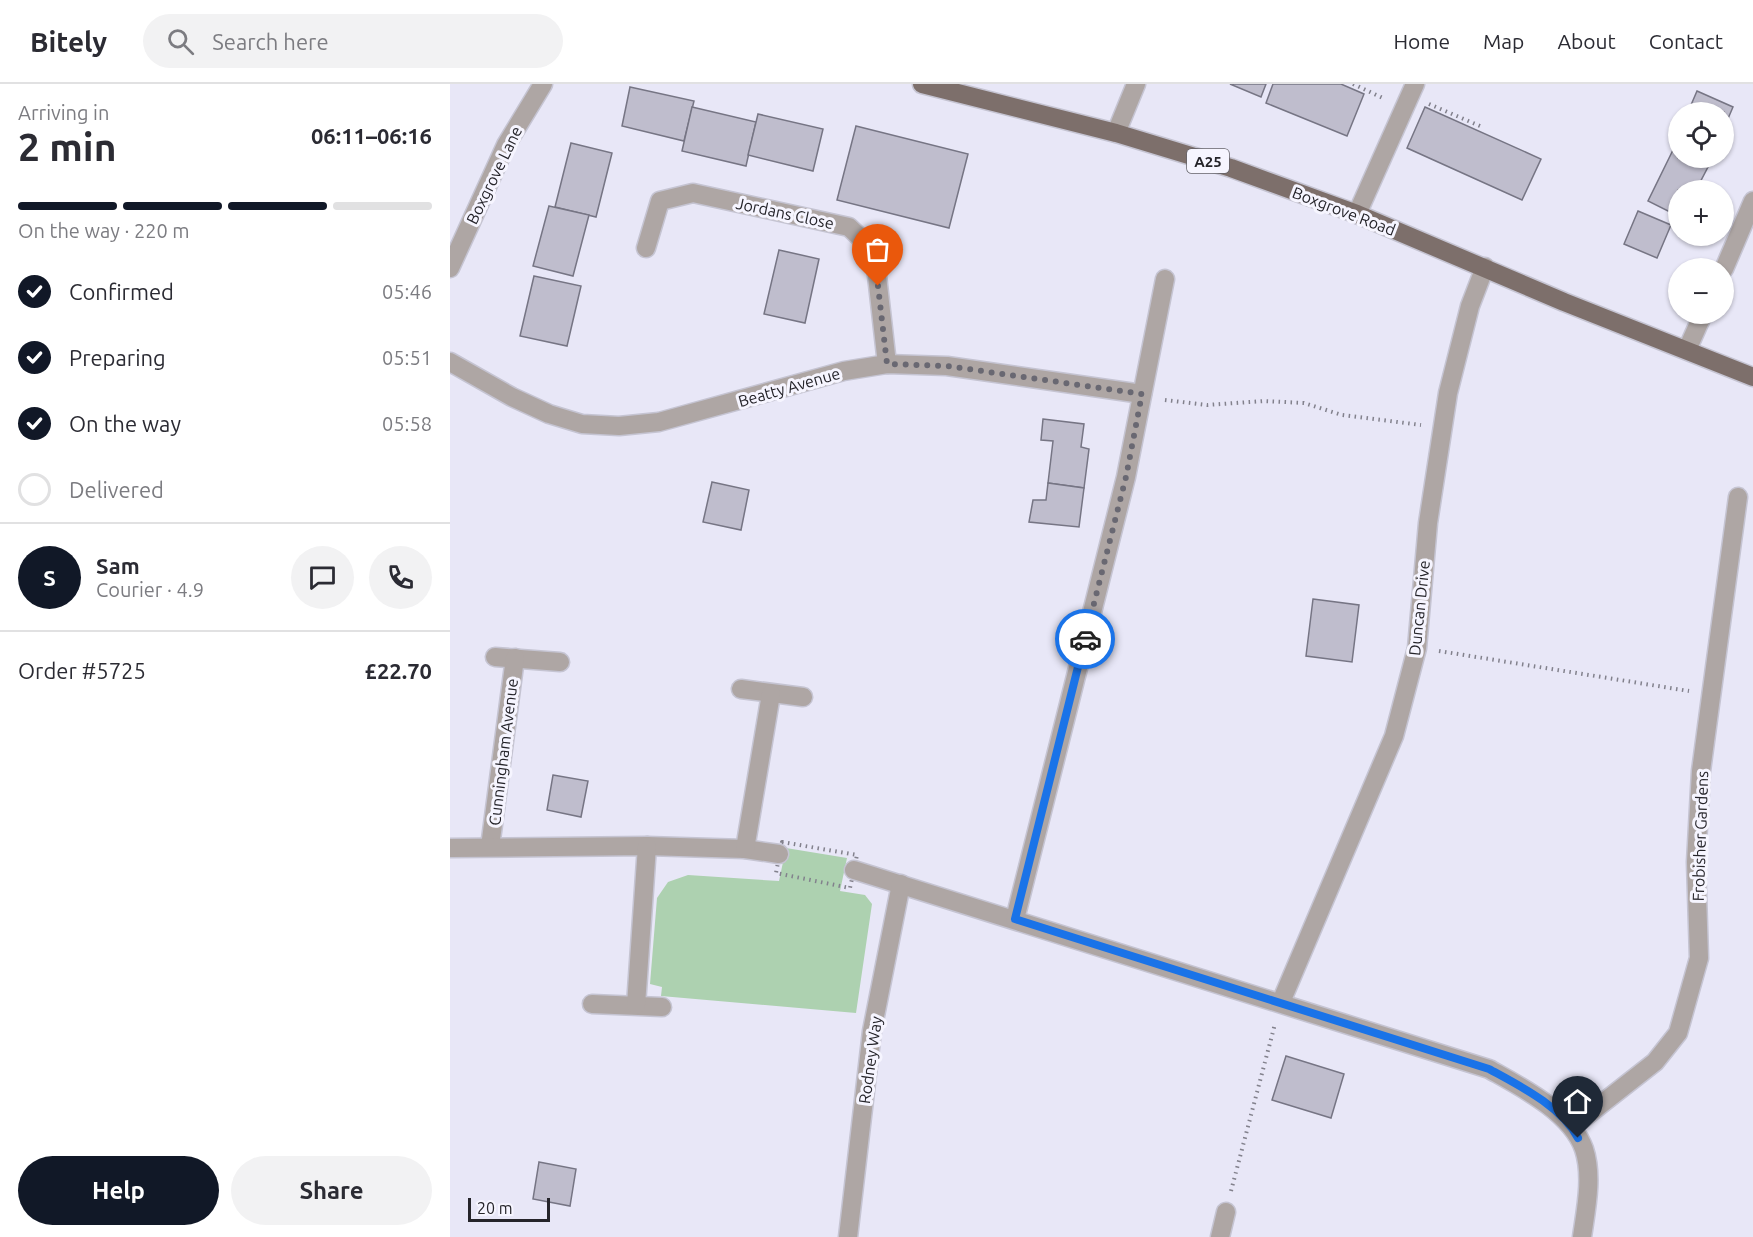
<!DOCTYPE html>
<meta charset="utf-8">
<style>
:root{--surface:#fff;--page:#f2f2f3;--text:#2b2b33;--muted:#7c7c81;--line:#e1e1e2;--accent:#111827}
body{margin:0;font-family:Ubuntu,sans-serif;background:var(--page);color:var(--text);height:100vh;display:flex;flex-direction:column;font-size:22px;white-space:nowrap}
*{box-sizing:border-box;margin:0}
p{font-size:20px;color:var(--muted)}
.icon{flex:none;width:33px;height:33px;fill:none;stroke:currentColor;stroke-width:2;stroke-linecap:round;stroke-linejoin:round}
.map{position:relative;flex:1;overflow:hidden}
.details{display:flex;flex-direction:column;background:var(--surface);width:450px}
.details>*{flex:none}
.fabs{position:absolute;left:1218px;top:18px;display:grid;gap:12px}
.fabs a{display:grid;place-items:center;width:66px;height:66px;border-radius:50%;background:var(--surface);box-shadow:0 2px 4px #0004;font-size:30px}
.scale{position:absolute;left:18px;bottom:15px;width:82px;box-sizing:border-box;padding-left:6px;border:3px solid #25242a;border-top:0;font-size:16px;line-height:21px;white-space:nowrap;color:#25242a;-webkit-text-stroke:4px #f6f5ff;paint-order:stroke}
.pin{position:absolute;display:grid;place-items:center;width:51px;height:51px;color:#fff;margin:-62px -26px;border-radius:50% 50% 50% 0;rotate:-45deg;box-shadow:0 0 6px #0007}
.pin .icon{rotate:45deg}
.courier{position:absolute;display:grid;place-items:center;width:60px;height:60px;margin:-30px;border:4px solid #1a73e8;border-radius:50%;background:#fff;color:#222;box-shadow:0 2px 8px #0007}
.summary em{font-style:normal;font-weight:700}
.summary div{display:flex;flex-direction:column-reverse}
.summary{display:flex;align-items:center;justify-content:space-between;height:102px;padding:0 18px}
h1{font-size:39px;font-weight:700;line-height:45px}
.bar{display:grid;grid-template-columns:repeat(4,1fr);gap:9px 6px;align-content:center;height:72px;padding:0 18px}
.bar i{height:8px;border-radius:4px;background:var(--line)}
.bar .active{background:var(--accent)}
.bar p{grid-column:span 4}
.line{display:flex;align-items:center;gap:15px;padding:0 18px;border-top:2px solid var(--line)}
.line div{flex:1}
.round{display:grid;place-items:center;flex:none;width:63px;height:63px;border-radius:32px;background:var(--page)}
ol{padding:0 18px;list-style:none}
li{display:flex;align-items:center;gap:18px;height:66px}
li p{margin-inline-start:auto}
li .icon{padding:6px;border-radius:50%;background:var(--accent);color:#fff;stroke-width:4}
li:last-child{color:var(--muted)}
li i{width:33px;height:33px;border:3px solid var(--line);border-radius:50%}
.cta{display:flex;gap:12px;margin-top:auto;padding:12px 18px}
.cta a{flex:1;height:69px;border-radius:36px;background:var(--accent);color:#fff;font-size:24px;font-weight:700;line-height:69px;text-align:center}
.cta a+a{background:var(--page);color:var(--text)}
header{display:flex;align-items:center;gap:36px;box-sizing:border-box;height:84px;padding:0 30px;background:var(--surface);border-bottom:2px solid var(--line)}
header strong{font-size:28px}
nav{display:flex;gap:33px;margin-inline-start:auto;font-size:21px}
.search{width:420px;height:54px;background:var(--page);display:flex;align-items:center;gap:15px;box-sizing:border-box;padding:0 21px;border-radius:33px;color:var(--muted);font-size:22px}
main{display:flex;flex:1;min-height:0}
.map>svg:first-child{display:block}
.green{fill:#add1b0}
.building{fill:#bfbdcd;stroke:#767584;stroke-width:1.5}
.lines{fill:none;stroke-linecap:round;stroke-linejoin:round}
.minor-casing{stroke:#c5c4d2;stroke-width:21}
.primary-casing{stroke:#c5c4d2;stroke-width:21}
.path{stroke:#82818c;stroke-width:4;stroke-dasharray:1.5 4.5;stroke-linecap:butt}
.minor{stroke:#aea6a4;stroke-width:18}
.primary{stroke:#7d6f6b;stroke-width:18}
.done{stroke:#696872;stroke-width:6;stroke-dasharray:0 10.8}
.route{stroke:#1a73e8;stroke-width:8}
.labels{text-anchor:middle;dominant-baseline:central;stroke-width:6;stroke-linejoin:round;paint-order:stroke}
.shield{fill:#f6f5ff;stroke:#64636a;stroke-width:1.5}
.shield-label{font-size:15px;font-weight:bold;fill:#25242a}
.street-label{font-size:16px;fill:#25242a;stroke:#f6f5ff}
</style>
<header>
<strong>Bitely</strong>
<div class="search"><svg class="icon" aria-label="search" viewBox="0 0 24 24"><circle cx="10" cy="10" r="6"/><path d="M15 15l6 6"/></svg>Search here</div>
<nav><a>Home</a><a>Map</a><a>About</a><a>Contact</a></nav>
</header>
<main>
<section class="details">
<div class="summary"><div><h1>2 min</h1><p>Arriving in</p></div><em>06:11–06:16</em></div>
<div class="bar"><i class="active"></i><i class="active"></i><i class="active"></i><i></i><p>On the way · 220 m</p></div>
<ol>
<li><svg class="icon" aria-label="check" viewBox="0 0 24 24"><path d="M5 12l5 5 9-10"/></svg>Confirmed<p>05:46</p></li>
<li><svg class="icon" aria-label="check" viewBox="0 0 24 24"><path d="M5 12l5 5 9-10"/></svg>Preparing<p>05:51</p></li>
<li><svg class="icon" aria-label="check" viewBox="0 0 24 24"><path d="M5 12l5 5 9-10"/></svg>On the way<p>05:58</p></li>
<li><i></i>Delivered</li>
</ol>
<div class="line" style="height:108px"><b class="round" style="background:var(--accent);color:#fff">S</b><div><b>Sam</b><p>Courier · 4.9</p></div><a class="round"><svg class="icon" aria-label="chat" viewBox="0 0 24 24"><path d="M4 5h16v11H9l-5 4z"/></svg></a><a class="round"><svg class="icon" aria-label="phone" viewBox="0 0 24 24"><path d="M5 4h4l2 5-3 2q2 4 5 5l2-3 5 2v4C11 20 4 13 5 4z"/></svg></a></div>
<div class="line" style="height:78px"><div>Order #5725</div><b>£22.70</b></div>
<div class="cta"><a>Help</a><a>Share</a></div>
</section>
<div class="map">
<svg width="1303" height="1153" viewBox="0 0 1303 1153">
<rect width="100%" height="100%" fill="#e8e7f7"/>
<polygon class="green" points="336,764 397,774 390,807 415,811 422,820 406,929 211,912 212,903 200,900 207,814 218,798 238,791 329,797"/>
<g class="building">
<polygon points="780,0 816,0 811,13"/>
<polygon points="823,0 891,0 914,10 897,52 816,19"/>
<polygon points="180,3 244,17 234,57 172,42"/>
<polygon points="1247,7 1283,23 1274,44 1274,28 1238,28"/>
<polygon points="242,23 306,38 296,82 232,67"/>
<polygon points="975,23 1091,75 1072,116 957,64"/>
<polygon points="308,30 373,45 363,87 298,71"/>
<polygon points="406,42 518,70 499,144 387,116"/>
<polygon points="121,59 162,69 146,133 105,123"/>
<polygon points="1224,64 1228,66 1228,74 1244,74 1259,81 1246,106 1228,106 1228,132 1198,117"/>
<polygon points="99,122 139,131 123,192 83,182"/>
<polygon points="1188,127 1221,141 1207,174 1174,160"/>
<polygon points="329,166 369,175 355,239 314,230"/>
<polygon points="84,192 131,202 117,262 70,252"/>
<polygon points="593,335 634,340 631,363 639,365 634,404 598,399 603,357 591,356"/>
<polygon points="262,398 299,406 291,446 253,438"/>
<polygon points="598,399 634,404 629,443 579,438 583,416 596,416"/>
<polygon points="863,515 909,521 902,578 856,572"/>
<polygon points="103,691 138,697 131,733 97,726"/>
<polygon points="836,972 894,990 881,1034 822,1016"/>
<polygon points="89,1078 126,1085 120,1122 83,1115"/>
</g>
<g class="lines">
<defs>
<g id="minor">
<polyline points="666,49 686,0"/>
<polyline points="907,130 965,0"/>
<polyline points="196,164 210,117 243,109 399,143 418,161 426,183 437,280"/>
<polyline points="0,184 56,61 93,0"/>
<polyline points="1274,185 1303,117"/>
<polyline points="1237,266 1253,230"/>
<polyline points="0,278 62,313 99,330 132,340 169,342 209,338 394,287 437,280 497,282 692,310"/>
<polyline points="45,573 110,578"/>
<polyline points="291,605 353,613"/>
<polyline points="40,763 65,574"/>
<polyline points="0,764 197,762 295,765 329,770"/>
<polyline points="295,765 321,610"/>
<path d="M 404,786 L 1039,985 C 1071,1003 1121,1028 1134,1065 C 1143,1092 1136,1125 1132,1153"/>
<polyline points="565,835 676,393 715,195"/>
<polyline points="831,918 944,652 967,564 978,439 998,309 1020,222 1035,183"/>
<polyline points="142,920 212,923"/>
<polyline points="186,921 197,762"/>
<polyline points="1122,1043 1205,978 1228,949 1249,874 1246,778 1251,687 1288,413"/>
<polyline points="398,1153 422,947 451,800"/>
<polyline points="770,1153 776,1128"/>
</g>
<polyline id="primary" points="472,0 666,49 781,84 907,130 1114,218 1303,293"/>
</defs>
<use href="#minor" class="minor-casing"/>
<use href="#primary" class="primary-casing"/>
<g class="path">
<polyline points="903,0 935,15"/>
<polyline points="979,20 1030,42"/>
<polyline points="715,316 757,321 814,317 854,319 892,331 971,341"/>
<polyline points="989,567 1239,607"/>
<polygon points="332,758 407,771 400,804 326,789"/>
<polyline points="781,1107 825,940"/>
</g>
<use href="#minor" class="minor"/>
<use href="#primary" class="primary"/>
</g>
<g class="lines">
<polyline class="done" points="428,202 437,280 497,282 692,310 676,393 635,555"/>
<path class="route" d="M 635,555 L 565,835 L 1039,985 C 1070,1002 1111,1022 1128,1054"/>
</g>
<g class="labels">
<rect class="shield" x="737" y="65" width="42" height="24" rx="4.5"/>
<g class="shield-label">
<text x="758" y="77">A25</text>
</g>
<g class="street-label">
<text transform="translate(44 91) rotate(-64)">Boxgrove Lane</text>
<text transform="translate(894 127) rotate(21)">Boxgrove Road</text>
<text transform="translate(335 129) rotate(12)">Jordans Close</text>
<text transform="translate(339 303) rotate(-16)">Beatty Avenue</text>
<text transform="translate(969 524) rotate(-84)">Duncan Drive</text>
<text transform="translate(53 668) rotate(-83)">Cunningham Avenue</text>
<text transform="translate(1250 752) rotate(-88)">Frobisher Gardens</text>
<text transform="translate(420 976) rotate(-82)">Rodney Way</text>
</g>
</g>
</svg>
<div class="fabs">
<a><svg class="icon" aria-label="locate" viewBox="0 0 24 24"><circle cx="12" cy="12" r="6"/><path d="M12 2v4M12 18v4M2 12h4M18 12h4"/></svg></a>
<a>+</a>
<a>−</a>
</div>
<div class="scale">20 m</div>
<div class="pin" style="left:428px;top:202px;background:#ea580c"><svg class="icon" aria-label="bag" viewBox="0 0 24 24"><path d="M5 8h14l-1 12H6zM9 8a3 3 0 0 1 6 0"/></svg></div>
<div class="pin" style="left:1128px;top:1054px;background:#1f2937"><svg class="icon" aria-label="home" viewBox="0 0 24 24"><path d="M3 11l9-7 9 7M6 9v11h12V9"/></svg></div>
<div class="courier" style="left:635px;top:555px"><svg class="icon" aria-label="car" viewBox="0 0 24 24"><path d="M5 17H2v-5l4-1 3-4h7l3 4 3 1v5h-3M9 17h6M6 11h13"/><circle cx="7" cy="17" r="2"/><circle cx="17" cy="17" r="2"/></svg></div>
</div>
</main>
